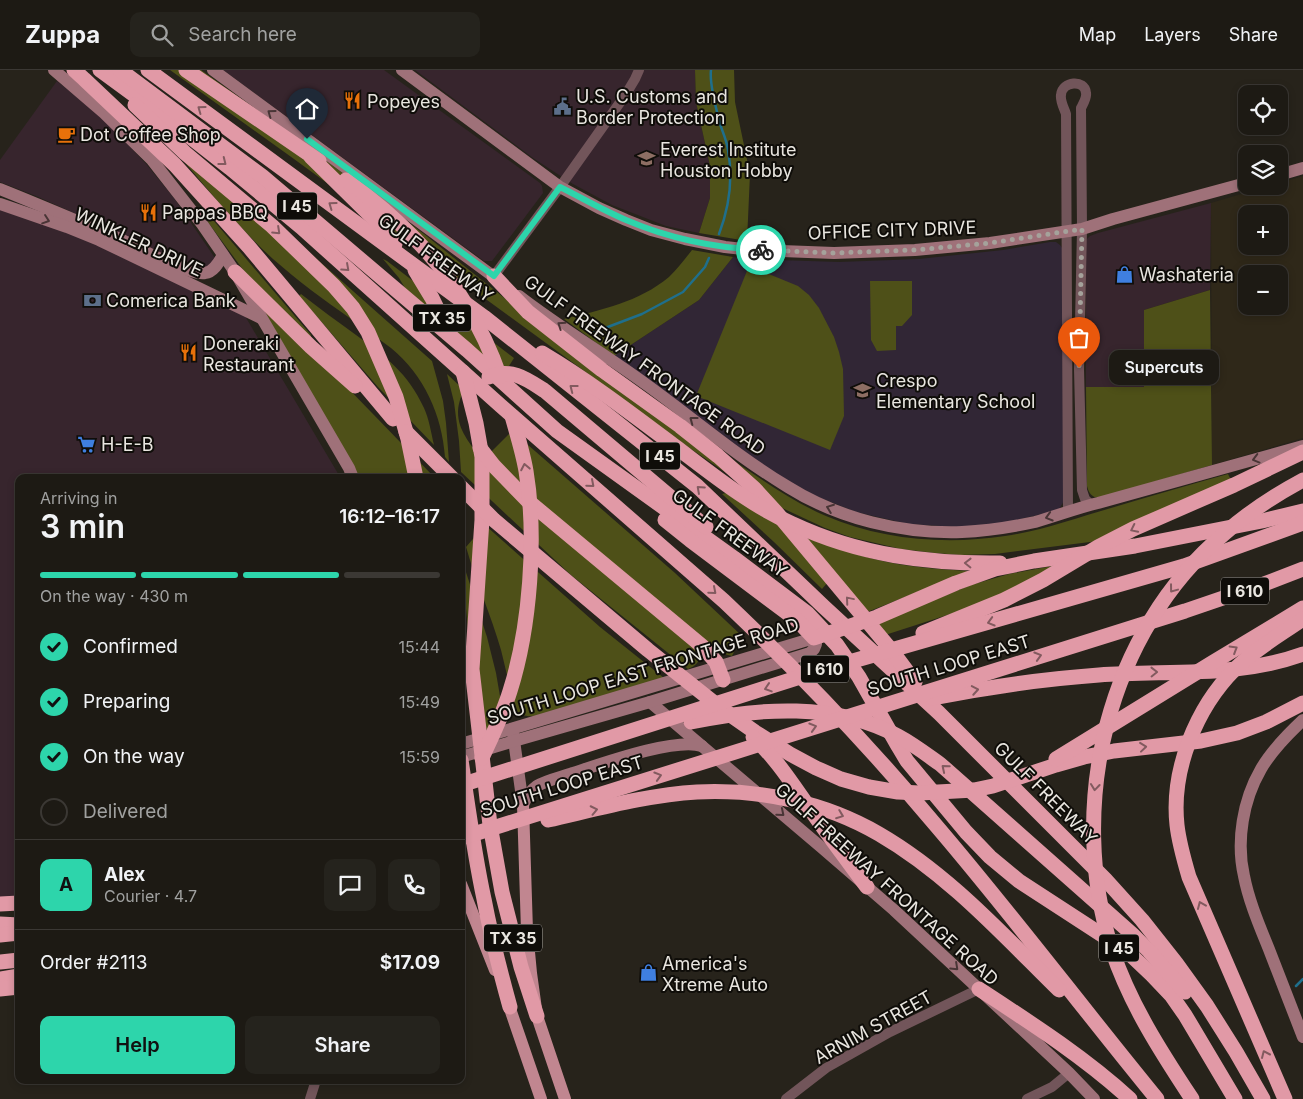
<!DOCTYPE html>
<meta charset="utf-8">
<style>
:root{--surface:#1d1a14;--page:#25231d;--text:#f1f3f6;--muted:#a0a1a0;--line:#3b3834;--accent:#2dd5ab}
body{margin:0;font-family:Inter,sans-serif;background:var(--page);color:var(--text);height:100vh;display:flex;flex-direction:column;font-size:19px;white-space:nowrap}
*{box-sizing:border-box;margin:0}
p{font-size:16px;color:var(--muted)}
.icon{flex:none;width:28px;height:28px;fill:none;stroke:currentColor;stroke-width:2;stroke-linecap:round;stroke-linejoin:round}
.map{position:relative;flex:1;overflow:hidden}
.drawer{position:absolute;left:15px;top:404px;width:450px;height:610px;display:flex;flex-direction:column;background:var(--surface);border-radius:10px;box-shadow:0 2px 8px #0003,0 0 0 1px var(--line)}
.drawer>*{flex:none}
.buttons{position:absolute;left:1238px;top:15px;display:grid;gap:10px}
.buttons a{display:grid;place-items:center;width:50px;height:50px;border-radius:10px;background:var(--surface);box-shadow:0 2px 8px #0003,0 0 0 1px var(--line);font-size:25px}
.pin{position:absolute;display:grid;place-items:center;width:42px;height:42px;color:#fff;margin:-51px -21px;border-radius:50% 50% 50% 0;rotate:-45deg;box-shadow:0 0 5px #0007}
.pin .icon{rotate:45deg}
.courier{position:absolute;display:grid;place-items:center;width:50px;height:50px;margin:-25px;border:4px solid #2dd5ab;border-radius:50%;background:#fff;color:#222;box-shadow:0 1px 6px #0007}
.bubble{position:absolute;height:35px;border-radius:10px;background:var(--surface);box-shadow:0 2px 8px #0003,0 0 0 1px var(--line);font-size:16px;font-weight:600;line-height:35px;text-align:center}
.overview em{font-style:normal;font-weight:600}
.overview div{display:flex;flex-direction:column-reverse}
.overview{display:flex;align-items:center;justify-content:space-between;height:85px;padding:0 25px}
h1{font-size:32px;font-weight:600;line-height:38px}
.bar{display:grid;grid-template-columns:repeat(4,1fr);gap:8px 5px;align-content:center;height:60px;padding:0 25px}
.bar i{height:6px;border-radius:4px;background:var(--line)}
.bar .current{background:var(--accent)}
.bar p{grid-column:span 4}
.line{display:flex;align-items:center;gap:12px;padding:0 25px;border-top:1px solid var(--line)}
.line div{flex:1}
.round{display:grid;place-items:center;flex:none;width:52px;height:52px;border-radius:10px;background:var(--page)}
ol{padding:0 25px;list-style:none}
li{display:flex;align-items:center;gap:15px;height:55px}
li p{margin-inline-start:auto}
li .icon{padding:5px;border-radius:50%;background:var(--accent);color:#111;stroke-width:4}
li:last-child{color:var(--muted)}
li i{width:28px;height:28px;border:2px solid var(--line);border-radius:50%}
.button{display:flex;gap:10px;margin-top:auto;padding:10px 25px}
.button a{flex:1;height:58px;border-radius:10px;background:var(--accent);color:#111;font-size:20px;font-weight:600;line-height:58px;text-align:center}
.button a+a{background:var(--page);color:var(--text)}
header{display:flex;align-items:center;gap:30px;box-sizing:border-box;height:70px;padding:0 25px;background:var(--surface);border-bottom:1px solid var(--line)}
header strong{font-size:24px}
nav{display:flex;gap:28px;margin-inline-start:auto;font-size:18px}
.search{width:350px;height:45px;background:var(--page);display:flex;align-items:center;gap:12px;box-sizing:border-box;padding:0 18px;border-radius:10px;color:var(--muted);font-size:19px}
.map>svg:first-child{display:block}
.commercial{fill:#37252d}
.built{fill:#2f2819;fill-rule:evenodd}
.education{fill:#312635}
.green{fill:#4e5018}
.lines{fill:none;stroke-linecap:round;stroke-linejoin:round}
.stream{stroke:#1f6f8c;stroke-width:2.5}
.street{stroke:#72555a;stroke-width:10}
.secondary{stroke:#9f7179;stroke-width:12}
.primary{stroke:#c18690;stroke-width:12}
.highway{stroke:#e199a6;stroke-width:15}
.oneway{stroke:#825a5f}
.oneway2{stroke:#493536}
.done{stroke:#a5a29b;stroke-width:5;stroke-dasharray:0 9}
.route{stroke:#2dd5ab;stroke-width:6}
.labels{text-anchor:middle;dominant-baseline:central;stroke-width:4;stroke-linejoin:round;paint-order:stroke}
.shield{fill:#0f0d09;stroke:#a8a5a0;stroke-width:1}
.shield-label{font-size:16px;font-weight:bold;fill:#e9e6e0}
.poi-label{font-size:18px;fill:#e9e6e0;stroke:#0f0d09;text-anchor:start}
.street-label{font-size:18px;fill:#e9e6e0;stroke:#0f0d09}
</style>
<header>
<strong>Zuppa</strong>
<div class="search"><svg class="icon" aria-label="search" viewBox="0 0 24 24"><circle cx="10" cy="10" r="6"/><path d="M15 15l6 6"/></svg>Search here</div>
<nav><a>Map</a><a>Layers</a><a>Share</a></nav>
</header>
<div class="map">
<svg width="1303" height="1029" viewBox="0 0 1303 1029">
<rect width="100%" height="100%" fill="#27231b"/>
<g class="commercial">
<polygon points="223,0 384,0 540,113 542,116 543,123 492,191 484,191"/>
<polygon points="415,0 695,0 696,32 710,96 710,128 699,163 666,156 612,135 573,114 533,88"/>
<polygon points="57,11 86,34 118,64 147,95 174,128 219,194 208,205 123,165 36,126 0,112 0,90"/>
<polygon points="1211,133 1210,220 1144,240 1144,317 1086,317 1086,173 1087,169 1090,166 1098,163"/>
<polygon points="0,137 79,165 245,246 340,407 19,408 19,832 0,834"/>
</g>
<path class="built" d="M 1303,106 L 1303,368 L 1212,395 L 1211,133 L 1268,116 L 1279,116 L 1279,113 ZM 1246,144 L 1279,144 L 1279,176 L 1246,176 ZM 1246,204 L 1279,204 L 1279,236 L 1246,236 Z"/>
<polygon class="education" points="1050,172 1056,172 1060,175 1062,178 1064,431 1059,439 1054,441 1005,453 957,457 908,454 856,442 813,425 767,398 614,286 699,230 733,187 751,189 839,192 919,189 1003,180"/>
<g class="green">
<polygon points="170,0 201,0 285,60 424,164 592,298 658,346 744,415 691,379 294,89"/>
<polygon points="695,0 734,0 735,32 750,104 747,171 699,163 710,128 710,96 696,32"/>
<path d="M 181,88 L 310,183 L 432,291 L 443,331 L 446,353 L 449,392 L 445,387 C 442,345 424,305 391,278 C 378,268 364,259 351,249 C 324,230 298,211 273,189 C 239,158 211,123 181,88 Z"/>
<polygon points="199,140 208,144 311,265 310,269 244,201"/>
<path d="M 692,180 L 733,187 L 699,230 L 614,286 L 564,249 C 601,240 639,232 669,207 C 677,199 685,189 692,180 Z"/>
<polygon points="383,189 387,191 514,288 509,296 493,298 408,223 399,208"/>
<polygon points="749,196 798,216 809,225 819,238 834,267 839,282 843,299 844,346 830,380 696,326"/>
<polygon points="870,211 912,211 912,245 902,256 896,256 896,280 877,281 871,270"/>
<path d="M 1210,220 L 1212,395 L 1099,428 C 1091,427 1089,423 1087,416 L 1086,317 L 1144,317 L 1144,240 Z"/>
<path d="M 301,224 C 319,238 338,252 356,265 C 386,287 408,303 424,338 C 429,349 431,362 434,375 L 378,317 L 299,226 Z"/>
<polygon points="255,225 342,312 434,407 359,407"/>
<path d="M 447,304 L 464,320 C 449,350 465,367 482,390 L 700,581 C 701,590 697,596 688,599 L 571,505 L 461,402 L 459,371 L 454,332 Z"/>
<polygon points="512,361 675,503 742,566 732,586 724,584 713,578 529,423 490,383"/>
<path d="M 728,387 C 760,408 791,431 826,446 C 881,470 946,475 1005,466 C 1041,461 1076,448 1111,438 C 1150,426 1189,415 1228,404 L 1231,410 L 1098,471 L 995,484 L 961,485 L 935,483 L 901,479 L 850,467 L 825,458 L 780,437 Z"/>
<polygon points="726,423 781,455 828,512 822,519 774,472 722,424"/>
<path d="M 485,455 L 600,557 L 664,608 L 537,646 C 528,647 518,646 513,637 C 510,631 511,624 510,618 C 507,605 504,592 501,580 C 491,545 476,512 466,477 Z"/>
<path d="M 804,467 C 827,475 850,483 874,489 C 905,497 937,499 969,501 L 890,533 L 867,542 Z"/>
<polygon points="1058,495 1023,515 966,539 885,565 876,553 971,515 1009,504"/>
<polygon points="464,496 487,567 496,603 505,655 482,661 468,560 462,497"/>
</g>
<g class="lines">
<g class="stream">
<path d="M 711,0 C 709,15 717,42 721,57 C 724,65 727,72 728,80 C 733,108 729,138 719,164"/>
<polyline points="592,263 642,244 683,222 705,197 709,188"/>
<polyline points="1296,916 1303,909"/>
</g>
<g class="street">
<polyline points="494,206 560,117 626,24 635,9 639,0"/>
<path d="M 1068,441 L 1066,44 C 1064,38 1060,31 1061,25 C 1062,11 1085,9 1086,23 C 1087,28 1083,34 1081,38 L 1082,159 L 1079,299 L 1082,420 L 1085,429 L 1090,434"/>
<polyline points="310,1029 316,1010"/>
<polyline points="786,1029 826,998 890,962 979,919"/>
<polyline points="1027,1029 1052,1017 1069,1003"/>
</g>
<g class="secondary">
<polyline points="54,0 104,43 152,90 202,154 235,202 349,398 353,408"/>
<polyline points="213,0 501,212"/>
<polyline points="402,0 560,117 599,138 626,150 651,160 685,169 725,177 752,180 834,183 915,180 990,173 1082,159 1113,149 1246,113"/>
<polyline points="1279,105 1303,98"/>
<path d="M 0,119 C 40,135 80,152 120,169 C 137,177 189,206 205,203 C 214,202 219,192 223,185"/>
<polyline points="0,134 67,157 99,170 261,248"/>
<path d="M 519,226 C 560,258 605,284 647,315 C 694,349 738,387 788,417 C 839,449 902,464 962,462 C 986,461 1012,457 1035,452 C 1056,446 1077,438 1098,433 C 1166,414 1235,395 1303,376"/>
<polyline points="650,632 821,777 894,840 1069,1003 1094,1029"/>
<path d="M 1303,650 C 1287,665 1272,680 1261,699 C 1243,730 1236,771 1244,806 C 1249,832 1260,857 1270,882 C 1281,910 1292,939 1303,967"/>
<polyline points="513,663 523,735"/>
<polyline points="461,674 814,568 816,574 814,579 810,583 650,632 514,671 461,687"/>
<path d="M 523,735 C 526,727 530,721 537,716 C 547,710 562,707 573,703 C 601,694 676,667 702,676"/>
</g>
<g class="primary">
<polyline points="523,735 527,861 531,903 537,946 565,1029"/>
<polyline points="461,814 495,900"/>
<polyline points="507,930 541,1029"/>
</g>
<g class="highway">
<polyline points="74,0 84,9 175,95 249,177 393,349"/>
<path d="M 100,0 L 175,55 L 230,98 L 301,157 L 501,336 L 724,531 C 800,603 872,679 939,759 C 1014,847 1084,940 1157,1029"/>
<polyline points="120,0 262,106 467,280 557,361 734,488 807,543 837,575 859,607 898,676 907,691 966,762 990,787 1019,811 1102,865 1133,887 1152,905 1171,925 1185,945 1235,1029"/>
<polyline points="148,0 484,247 697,416 824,537 939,643 1105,809 1142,850 1176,893 1207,936 1236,982 1263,1029"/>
<polyline points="186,0 319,91"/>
<polyline points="135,35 185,83 272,156 334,216 353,238 368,262 396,327 408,369 416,408"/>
<polyline points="311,87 375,150 395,174"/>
<path d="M 346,110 C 371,128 395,148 416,170 C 453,207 483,258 500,307"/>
<polyline points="415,200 432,228 448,261"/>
<polyline points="235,202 311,277 355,316"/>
<polyline points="494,206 528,242 602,300 680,356 718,386 754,418 776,442 892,581 915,612"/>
<path d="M 542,283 C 589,311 632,344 676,377 C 713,405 750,435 793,454 C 859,485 928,494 1000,493"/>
<polyline points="463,302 476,353 482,387 482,450 472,599 490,755 502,822 521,897 537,946"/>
<path d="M 489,307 C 511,297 528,310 545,321 L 706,457"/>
<polyline points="406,362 452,408"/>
<polyline points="480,378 494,396 528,431 702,576 716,592 723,610"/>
<polyline points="461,417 494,450 648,580 722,639 755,662 790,684 816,698 841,709 869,717 898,722 920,723 974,720 993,716 1056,695 1084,687 1114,681 1201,671 1237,663 1266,652 1303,633"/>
<polyline points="665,450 690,470 798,551 814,568 877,547 956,513 995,499 1034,491 1135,476 1262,451 1303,441"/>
<polyline points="923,563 1004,530 1043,510 1098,477 1133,459 1234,415 1303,382"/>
<path d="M 933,628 C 988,617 1043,609 1099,605 C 1168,600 1237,608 1303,584"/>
<path d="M 691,652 C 759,638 835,632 898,666 C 913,674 926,684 940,694 L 1132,864 L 1149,881 L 1185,922"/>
<path d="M 753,667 C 775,687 791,712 808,736 C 827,764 847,790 867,817"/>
<path d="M 482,688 C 492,666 503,644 510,621 C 530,558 537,467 526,401 C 523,383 517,364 512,346"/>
<polyline points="1056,689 1212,593 1303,538"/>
<path d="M 461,690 C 468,736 474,783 484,829 C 491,866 500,901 510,937"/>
<polyline points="461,715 825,599 1184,496 1303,453"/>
<path d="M 548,750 C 597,739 647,725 697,722 C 760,719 824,732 879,764 C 948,804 1002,864 1059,920"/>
<polyline points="461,768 1185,541 1264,514 1303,499"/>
<polyline points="0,834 19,833"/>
<polyline points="0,854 19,855"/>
<polyline points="0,865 19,863"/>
<polyline points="0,892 19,890"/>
<polyline points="0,909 19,906"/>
<polyline points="0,919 19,917"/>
<path d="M 979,919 C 1031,953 1084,987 1130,1029"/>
<path d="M 1192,1029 C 1161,982 1130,934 1112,880 C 1066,735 1107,562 1225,463 C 1249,442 1275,425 1303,410"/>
<path d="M 1285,1029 L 1189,807 C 1184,790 1179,773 1177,755 C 1171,700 1196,638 1235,599 C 1255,579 1280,565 1303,549"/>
</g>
</g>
<defs><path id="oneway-chevron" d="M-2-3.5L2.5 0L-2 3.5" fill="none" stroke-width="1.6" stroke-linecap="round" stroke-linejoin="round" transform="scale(1.25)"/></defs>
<g class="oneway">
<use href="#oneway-chevron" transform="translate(201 39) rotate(-144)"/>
<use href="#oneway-chevron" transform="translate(223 92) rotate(38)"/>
<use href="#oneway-chevron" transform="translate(332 135) rotate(-144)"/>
<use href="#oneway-chevron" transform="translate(277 161) rotate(43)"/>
<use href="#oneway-chevron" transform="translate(346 198) rotate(42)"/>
<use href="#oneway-chevron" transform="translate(573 318) rotate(-142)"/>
<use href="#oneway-chevron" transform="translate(525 397) rotate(-101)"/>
<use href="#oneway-chevron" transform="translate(591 414) rotate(41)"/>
<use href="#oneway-chevron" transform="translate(700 419) rotate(-138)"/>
<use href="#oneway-chevron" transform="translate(1134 459) rotate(154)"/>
<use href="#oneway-chevron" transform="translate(968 493) rotate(-179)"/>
<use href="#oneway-chevron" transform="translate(1173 519) rotate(127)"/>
<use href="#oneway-chevron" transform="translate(713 521) rotate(41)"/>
<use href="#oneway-chevron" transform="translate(849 530) rotate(-130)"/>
<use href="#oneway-chevron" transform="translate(991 552) rotate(164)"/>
<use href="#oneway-chevron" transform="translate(1234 579) rotate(-31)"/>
<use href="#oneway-chevron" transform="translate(1038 586) rotate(-17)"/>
<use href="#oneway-chevron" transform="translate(1154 602) rotate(-1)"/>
<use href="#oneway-chevron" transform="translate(768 618) rotate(162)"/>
<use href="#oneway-chevron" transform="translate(975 620) rotate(-10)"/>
<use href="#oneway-chevron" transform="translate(813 657) rotate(-17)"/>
<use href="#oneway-chevron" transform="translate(1143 677) rotate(-6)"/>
<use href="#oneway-chevron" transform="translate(945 698) rotate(-140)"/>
<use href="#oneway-chevron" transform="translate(658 706) rotate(-17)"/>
<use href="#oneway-chevron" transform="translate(1095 717) rotate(96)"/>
<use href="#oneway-chevron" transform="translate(594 740) rotate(-12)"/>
<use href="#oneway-chevron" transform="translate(840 745) rotate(21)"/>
<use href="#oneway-chevron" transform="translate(1201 835) rotate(-113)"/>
<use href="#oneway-chevron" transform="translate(1265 984) rotate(-114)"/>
</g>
<g class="oneway2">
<use href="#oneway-chevron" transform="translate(271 43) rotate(-144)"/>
<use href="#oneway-chevron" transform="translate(46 150) rotate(19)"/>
<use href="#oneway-chevron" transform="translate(561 255) rotate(-146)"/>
<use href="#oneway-chevron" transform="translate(693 350) rotate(-143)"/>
<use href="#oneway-chevron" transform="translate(1256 389) rotate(165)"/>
<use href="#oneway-chevron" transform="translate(830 438) rotate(-159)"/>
<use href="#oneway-chevron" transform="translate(1049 447) rotate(163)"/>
<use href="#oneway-chevron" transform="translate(781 743) rotate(40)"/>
<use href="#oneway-chevron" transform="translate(955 897) rotate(43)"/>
</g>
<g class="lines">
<polyline class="done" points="761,180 834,183 915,180 990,173 1082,159 1079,298"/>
<path class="route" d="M 307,69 L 494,206 L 560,117 C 582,128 603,140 626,150 C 668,168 716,178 761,180"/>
</g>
<defs>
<symbol id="restaurant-bare" viewBox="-9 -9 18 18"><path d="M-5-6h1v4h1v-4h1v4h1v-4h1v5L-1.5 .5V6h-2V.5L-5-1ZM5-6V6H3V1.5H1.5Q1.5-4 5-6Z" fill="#e8710a" stroke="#0f0d09" stroke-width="2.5" paint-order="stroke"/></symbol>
<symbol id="civic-bare" viewBox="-9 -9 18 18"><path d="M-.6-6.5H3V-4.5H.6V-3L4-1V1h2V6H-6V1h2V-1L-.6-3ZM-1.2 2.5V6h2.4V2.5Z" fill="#5c6f8a" stroke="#0f0d09" stroke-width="2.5" paint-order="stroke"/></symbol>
<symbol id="cafe-bare" viewBox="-9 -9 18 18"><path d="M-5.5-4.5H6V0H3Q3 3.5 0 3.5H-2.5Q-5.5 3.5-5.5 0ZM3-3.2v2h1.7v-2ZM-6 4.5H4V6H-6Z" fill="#e8710a" stroke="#0f0d09" stroke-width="2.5" paint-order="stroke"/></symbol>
<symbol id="university-bare" viewBox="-9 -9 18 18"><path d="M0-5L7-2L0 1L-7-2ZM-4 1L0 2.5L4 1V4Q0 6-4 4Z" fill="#8d6e63" stroke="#0f0d09" stroke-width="2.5" paint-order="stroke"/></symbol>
<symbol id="shop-bare" viewBox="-9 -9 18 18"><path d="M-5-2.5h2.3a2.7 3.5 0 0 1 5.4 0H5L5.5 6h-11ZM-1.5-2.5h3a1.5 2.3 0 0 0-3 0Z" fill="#3f7fe0" stroke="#0f0d09" stroke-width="2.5" paint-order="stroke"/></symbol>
<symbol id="bank-bare" viewBox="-9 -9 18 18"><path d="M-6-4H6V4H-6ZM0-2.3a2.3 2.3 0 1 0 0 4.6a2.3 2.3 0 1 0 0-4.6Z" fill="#5c6f8a" stroke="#0f0d09" stroke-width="2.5" paint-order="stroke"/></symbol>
<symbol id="school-bare" viewBox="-9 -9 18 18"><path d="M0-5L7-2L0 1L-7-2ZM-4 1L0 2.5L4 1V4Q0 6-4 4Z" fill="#8d6e63" stroke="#0f0d09" stroke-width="2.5" paint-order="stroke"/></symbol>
<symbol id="supermarket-bare" viewBox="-9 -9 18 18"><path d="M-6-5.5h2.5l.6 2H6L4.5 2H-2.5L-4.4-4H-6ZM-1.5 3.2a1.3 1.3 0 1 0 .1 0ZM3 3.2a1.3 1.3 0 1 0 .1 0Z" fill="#3f7fe0" stroke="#0f0d09" stroke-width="2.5" paint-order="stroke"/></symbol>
</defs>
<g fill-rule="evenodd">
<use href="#restaurant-bare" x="340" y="18" width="25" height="25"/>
<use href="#civic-bare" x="550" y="24" width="25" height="25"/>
<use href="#cafe-bare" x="54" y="52" width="25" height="25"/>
<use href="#university-bare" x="634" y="76" width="25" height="25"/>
<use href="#restaurant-bare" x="136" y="130" width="25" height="25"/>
<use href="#shop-bare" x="1112" y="192" width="25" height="25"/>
<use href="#bank-bare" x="80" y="218" width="25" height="25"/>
<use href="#restaurant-bare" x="176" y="270" width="25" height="25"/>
<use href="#school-bare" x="850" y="308" width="25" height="25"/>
<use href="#supermarket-bare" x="74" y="362" width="25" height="25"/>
<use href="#shop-bare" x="636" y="890" width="25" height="25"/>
</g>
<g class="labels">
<g class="shield">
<rect x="277" y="122.5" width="40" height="27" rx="4"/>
<rect x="413" y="234.5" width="58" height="27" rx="4"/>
<rect x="640" y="372.5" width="40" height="27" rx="4"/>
<rect x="1221" y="507.5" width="48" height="27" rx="4"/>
<rect x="801" y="585.5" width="48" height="27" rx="4"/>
<rect x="484" y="854.5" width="58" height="27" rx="4"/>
<rect x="1099" y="864.5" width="40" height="27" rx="4"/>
</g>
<g class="shield-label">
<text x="297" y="136">I 45</text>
<text x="442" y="248">TX 35</text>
<text x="660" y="386">I 45</text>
<text x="1245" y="521">I 610</text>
<text x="825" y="599">I 610</text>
<text x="513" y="868">TX 35</text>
<text x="1119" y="878">I 45</text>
</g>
<g class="poi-label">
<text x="576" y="26">U.S. Customs and<tspan x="576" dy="21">Border Protection</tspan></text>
<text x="367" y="31">Popeyes</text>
<text x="80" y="64">Dot Coffee Shop</text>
<text x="660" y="79">Everest Institute<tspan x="660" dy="21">Houston Hobby</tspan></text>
<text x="162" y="142">Pappas BBQ</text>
<text x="1139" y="204">Washateria</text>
<text x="106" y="230">Comerica Bank</text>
<text x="203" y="273">Doneraki<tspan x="203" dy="21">Restaurant</tspan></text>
<text x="876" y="310">Crespo<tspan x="876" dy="21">Elementary School</tspan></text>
<text x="101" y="374">H-E-B</text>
<text x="662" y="893">America's<tspan x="662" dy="21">Xtreme Auto</tspan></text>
</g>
<g class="street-label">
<text transform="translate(892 160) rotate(-2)">OFFICE CITY DRIVE</text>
<text transform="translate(139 172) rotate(25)">WINKLER DRIVE</text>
<text transform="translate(436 188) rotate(36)">GULF FREEWAY</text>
<text transform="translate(645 295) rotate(36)">GULF FREEWAY FRONTAGE ROAD</text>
<text transform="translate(730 463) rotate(36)">GULF FREEWAY</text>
<text transform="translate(949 595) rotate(-17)">SOUTH LOOP EAST</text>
<text transform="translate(643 601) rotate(-17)">SOUTH LOOP EAST FRONTAGE ROAD</text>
<text transform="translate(562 716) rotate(-17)">SOUTH LOOP EAST</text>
<text transform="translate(1046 723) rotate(45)">GULF FREEWAY</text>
<text transform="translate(887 814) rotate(42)">GULF FREEWAY FRONTAGE ROAD</text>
<text transform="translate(873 957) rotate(-29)">ARNIM STREET</text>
</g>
</g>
</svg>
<div class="buttons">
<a><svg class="icon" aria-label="locate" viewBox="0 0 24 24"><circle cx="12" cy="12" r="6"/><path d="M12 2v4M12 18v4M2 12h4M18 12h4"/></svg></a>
<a><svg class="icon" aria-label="layers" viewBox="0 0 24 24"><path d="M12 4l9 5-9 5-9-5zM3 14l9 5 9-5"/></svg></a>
<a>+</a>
<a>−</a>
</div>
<div class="pin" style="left:1079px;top:298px;background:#ea580c"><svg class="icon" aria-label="bag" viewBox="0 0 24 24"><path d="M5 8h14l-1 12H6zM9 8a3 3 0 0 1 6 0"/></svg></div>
<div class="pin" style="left:307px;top:69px;background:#1f2937"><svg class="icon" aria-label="home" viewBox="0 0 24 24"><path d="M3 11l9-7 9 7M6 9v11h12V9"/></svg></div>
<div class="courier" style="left:761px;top:180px"><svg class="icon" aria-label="bike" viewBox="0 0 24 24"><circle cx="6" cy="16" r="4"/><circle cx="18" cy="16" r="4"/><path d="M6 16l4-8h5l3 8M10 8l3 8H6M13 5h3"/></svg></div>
<div class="bubble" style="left:1109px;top:280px;width:110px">Supercuts</div>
<section class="drawer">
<div class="overview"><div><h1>3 min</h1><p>Arriving in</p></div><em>16:12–16:17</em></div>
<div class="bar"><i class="current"></i><i class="current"></i><i class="current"></i><i></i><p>On the way · 430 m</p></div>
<ol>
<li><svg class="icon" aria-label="check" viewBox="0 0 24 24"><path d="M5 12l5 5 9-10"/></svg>Confirmed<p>15:44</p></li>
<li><svg class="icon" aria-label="check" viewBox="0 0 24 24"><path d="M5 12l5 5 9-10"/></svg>Preparing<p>15:49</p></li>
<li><svg class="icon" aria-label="check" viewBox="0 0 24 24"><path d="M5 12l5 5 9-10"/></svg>On the way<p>15:59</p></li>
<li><i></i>Delivered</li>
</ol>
<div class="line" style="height:90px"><b class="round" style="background:var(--accent);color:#111">A</b><div><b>Alex</b><p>Courier · 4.7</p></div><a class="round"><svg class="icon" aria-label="chat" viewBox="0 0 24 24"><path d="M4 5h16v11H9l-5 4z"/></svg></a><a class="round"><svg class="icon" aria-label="phone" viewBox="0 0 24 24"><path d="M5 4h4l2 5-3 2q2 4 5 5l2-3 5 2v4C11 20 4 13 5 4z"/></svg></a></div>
<div class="line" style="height:65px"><div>Order #2113</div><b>$17.09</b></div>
<div class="button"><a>Help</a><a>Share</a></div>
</section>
</div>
